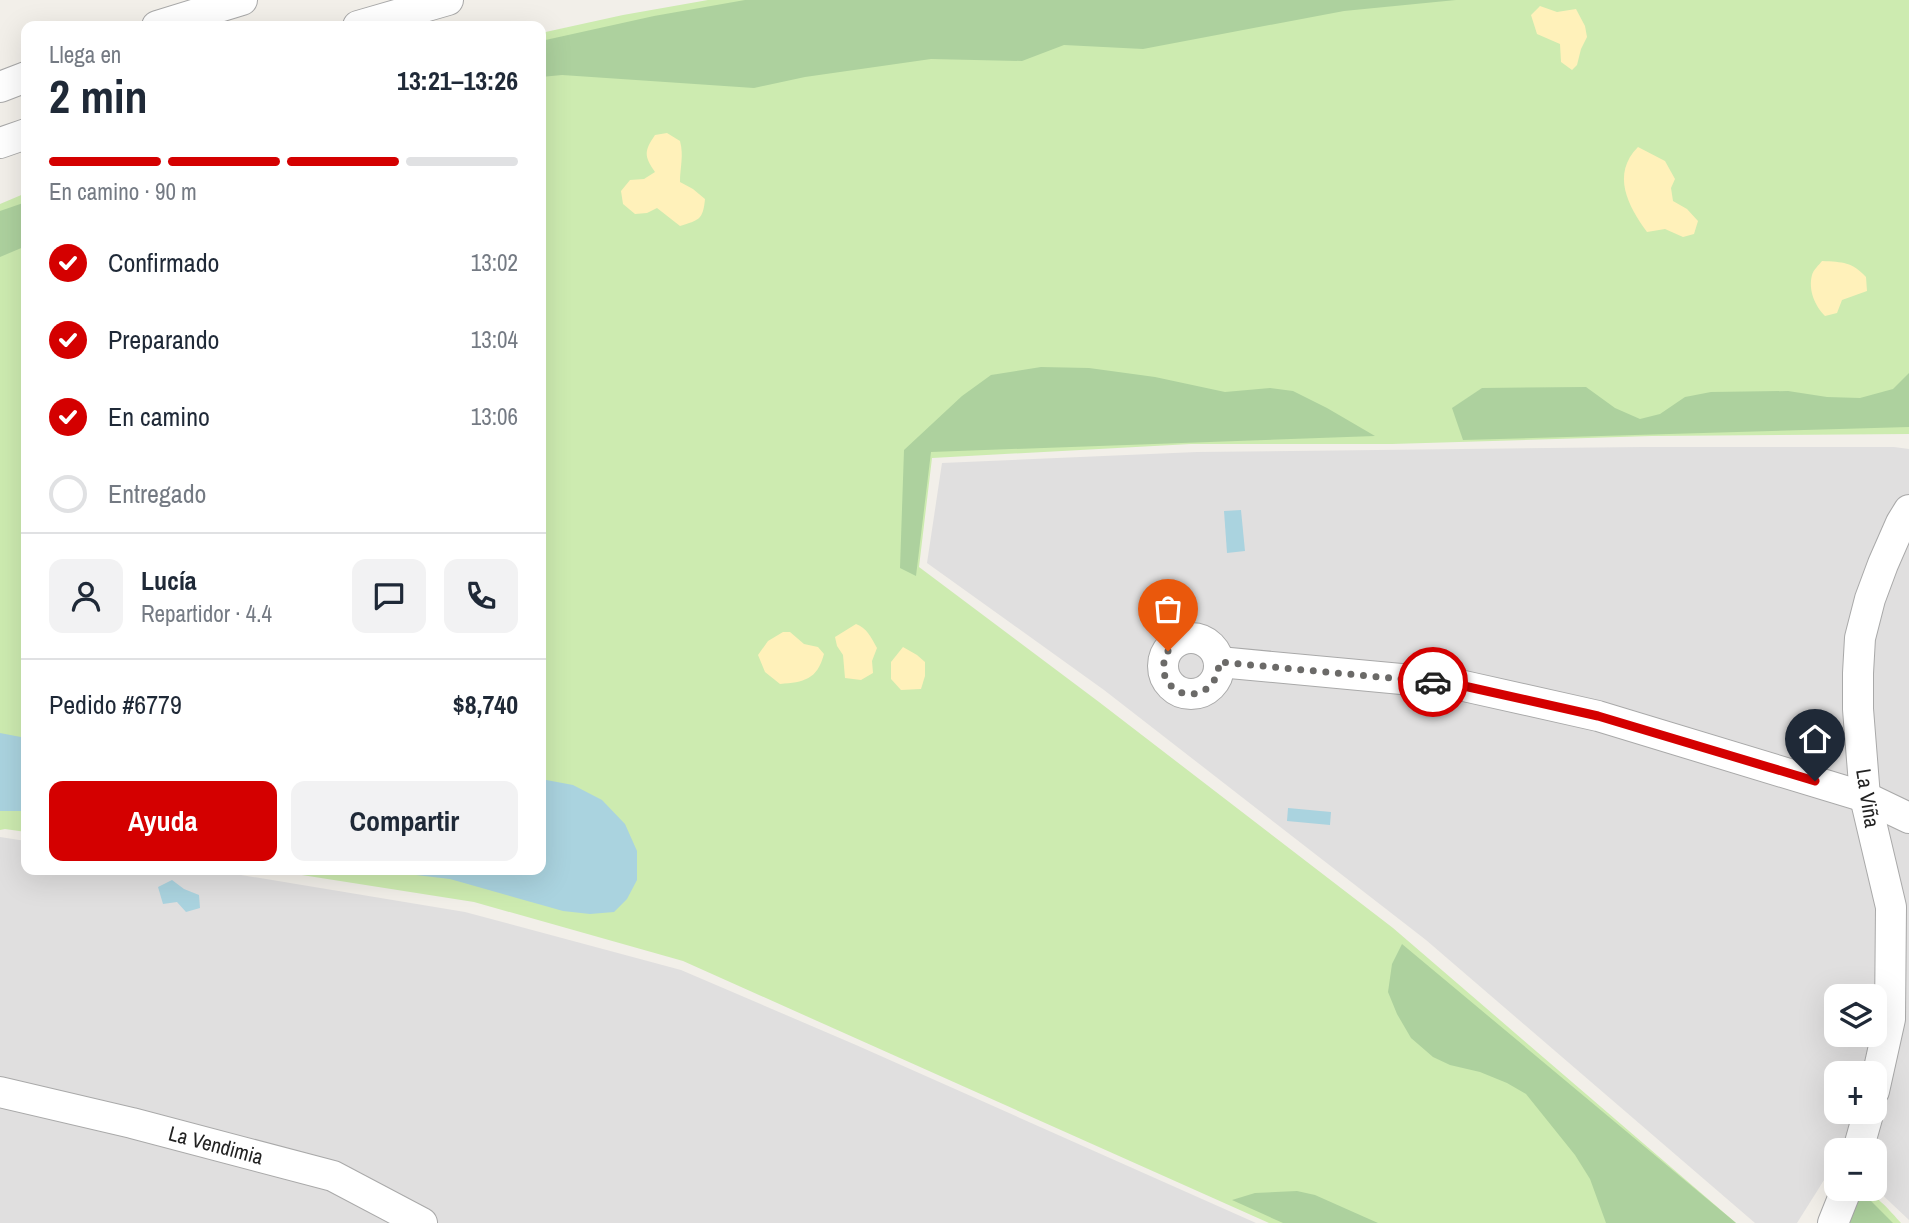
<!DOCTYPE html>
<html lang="es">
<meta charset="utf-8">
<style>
:root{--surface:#fff;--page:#f2f2f3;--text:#1f2937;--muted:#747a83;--line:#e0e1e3;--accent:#d40000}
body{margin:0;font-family:"Archivo Narrow",sans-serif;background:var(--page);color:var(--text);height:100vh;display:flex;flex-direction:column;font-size:26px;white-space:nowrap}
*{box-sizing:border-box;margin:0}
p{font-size:23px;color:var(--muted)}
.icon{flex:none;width:38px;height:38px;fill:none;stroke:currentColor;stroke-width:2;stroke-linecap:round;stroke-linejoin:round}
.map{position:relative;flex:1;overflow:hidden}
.drawer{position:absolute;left:21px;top:21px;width:525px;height:854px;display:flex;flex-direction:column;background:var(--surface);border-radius:14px;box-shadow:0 7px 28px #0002}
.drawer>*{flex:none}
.controls{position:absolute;left:1824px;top:984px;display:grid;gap:14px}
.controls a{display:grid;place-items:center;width:63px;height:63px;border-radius:14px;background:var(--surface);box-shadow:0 7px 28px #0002;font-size:35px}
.pin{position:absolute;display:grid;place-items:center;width:60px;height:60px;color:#fff;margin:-72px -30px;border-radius:50% 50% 50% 0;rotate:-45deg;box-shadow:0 0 7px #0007}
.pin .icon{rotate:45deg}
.courier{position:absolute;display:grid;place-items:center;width:70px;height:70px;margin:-35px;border:5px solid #d40000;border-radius:50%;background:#fff;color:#222;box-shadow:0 2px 9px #0007}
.overview em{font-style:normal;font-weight:800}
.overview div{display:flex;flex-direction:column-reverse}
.overview{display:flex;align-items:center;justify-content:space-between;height:119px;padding:0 28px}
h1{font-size:46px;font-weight:800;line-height:52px}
.bar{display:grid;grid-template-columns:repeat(4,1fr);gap:10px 7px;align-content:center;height:84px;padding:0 28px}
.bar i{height:9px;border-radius:5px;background:var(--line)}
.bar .current{background:var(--accent)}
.bar p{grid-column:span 4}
.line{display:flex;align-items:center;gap:18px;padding:0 28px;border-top:2px solid var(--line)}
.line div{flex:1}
.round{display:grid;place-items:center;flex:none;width:74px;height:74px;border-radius:14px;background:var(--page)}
ol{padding:0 28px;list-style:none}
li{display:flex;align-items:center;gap:21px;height:77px}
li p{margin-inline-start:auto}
li .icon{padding:7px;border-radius:50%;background:var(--accent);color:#fff;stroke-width:4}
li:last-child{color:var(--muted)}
li i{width:38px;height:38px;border:4px solid var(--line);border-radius:50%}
.cta{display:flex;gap:14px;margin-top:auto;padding:14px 28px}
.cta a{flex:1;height:80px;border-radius:14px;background:var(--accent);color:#fff;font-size:28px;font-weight:800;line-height:80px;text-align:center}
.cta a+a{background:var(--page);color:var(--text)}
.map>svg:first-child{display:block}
.residential{fill:#e0dfdf;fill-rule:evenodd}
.grass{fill:#cdebb0}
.forest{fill:#add19e}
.sand{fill:#fff1ba}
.water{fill:#aad3df}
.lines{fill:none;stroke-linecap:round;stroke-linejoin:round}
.minor-casing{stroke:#a9a9a9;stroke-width:32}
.minor{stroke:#fff;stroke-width:30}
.done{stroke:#6b6a68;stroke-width:7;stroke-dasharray:0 12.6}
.route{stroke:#d40000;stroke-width:9}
.labels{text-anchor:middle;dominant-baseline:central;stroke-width:6;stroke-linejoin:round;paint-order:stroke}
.street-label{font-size:21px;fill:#222;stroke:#fff}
</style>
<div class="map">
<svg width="1909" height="1223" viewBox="0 0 1909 1223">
<rect width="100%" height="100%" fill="#f2efe9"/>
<g class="residential">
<path d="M 1642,447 L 1894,447 L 1909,449 L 1909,1220 L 1874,1187 L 1874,1150 L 1836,1150 L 1836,1161 L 1797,1223 L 1755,1223 L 1426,940 L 1104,690 L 927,563 L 942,463 L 1197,452 ZM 1836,996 L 1874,996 L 1874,1034 L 1836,1034 ZM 1836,1073 L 1874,1073 L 1874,1111 L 1836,1111 Z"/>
<polygon points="0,837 26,841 26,870 211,870 465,912 681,970 856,1045 1256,1223 0,1223"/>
</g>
<g class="grass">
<polygon points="708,0 1909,0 1909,434 1652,436 1392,444 1191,444 932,458 919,567 1099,702 1393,928 1736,1223 1269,1223 683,961 474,902 270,870 541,870 541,33 623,15"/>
<polygon points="26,193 26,832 5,829 0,830 0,204"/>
<path d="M 1857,1188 C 1873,1190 1891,1212 1901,1223 L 1844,1223 Z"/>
</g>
<g class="forest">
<polygon points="745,0 1456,0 1344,11 1143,49 1064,45 1022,61 931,59 805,77 754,88 562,75 541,77 541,41 654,16"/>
<polygon points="26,202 26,246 0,257 0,211"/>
<polygon points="1041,367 1089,368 1155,377 1225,392 1270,388 1293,391 1327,408 1375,436 931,452 916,576 900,568 904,450 962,396 991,375"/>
<polygon points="1909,373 1909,427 1463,440 1452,408 1482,388 1586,387 1615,408 1640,419 1660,414 1685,397 1711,392 1788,391 1827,397 1860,398 1893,389"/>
<polygon points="1402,944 1736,1223 1606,1223 1590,1179 1575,1155 1526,1094 1507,1083 1480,1072 1450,1065 1433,1057 1411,1038 1397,1014 1388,992 1392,964"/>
<polygon points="1860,1190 1893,1223 1848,1223"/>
<polygon points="1297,1191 1315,1195 1378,1223 1283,1223 1232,1200 1255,1193"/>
</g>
<g class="sand">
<polygon points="1540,6 1557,12 1576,9 1585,26 1587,37 1581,49 1577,65 1572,70 1561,62 1560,44 1537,34 1531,15"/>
<path d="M 667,133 L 680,141 C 684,156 680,167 680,182 L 693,189 L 705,199 C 703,220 699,220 680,226 L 657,208 L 647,213 L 635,214 L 623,204 L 621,191 L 630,180 L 644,179 L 655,172 C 644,156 644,151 655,135 Z"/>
<path d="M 1638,147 L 1665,161 L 1675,179 L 1671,188 L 1673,201 L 1687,209 L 1698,221 L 1694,234 L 1683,237 L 1665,229 L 1647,232 C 1628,206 1611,174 1638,147 Z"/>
<path d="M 1822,261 C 1843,262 1852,262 1866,277 L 1867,291 L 1842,300 L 1837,313 L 1825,316 C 1815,306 1808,290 1812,275 C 1813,270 1819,265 1822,261 Z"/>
<path d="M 856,624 C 867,628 871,637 877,648 L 872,661 L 873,673 L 861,680 L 845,678 L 843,655 L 837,646 L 835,637 Z"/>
<path d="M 783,632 L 790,632 L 804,644 L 818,647 L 824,654 C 817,680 804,682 780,684 L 765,672 L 758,655 L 768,641 Z"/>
<polygon points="903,647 917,655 925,662 925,676 921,689 901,690 891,679 891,662"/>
</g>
<g class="water">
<polygon points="1241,510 1245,551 1227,553 1224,511"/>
<polygon points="0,733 26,738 26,811 0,811"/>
<polygon points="541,779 573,785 602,800 625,824 637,851 637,880 627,899 614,912 590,914 563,911 450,879 373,870 541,870"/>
<polygon points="1288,808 1331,812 1330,825 1287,821"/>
<polygon points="172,880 184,889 199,895 200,908 186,912 177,902 163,904 158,887"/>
</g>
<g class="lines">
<defs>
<g id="minor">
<polyline points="157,26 242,0"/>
<polyline points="358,26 448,0"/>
<polyline points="0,87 26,77"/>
<polyline points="0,143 26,134"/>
<circle cx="1191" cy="666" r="28"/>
<polyline points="1219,662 1455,684 1598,716 1865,797 1909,818"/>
<polyline points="1874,1091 1890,1019 1891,907 1865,797 1858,709 1858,673 1860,638 1870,599 1883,564 1901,523 1909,510"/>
<polyline points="0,1092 132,1123 333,1176 422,1223"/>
<polyline points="1858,1150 1869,1111"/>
<polyline points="1833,1223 1847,1188"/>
</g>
</defs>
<use href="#minor" class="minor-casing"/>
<use href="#minor" class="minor"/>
</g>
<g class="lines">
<path class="done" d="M 1168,651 C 1165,658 1162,666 1164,673 C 1172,704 1218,701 1219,662 L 1433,682"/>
<polyline class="route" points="1433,682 1455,684 1598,716 1815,781"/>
</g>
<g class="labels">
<g class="street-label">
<text transform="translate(1868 798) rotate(81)">La Viña</text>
<text transform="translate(216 1145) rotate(15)">La Vendimia</text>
</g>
</g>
</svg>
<div class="controls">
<a><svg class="icon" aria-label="layers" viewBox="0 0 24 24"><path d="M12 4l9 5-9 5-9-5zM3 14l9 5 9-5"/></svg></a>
<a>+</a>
<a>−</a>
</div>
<div class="pin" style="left:1168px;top:651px;background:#ea580c"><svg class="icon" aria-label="bag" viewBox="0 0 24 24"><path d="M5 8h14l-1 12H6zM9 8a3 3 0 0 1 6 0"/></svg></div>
<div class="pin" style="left:1815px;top:781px;background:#1f2937"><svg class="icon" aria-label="home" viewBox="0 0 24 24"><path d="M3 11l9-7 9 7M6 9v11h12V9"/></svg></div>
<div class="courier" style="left:1433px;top:682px"><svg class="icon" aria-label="car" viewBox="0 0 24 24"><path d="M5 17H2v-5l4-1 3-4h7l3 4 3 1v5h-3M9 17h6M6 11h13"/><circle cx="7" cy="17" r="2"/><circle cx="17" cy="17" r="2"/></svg></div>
<section class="drawer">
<div class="overview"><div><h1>2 min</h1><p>Llega en</p></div><em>13:21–13:26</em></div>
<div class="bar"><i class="current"></i><i class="current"></i><i class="current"></i><i></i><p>En camino · 90 m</p></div>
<ol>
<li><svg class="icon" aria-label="check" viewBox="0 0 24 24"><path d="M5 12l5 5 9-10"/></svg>Confirmado<p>13:02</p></li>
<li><svg class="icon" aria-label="check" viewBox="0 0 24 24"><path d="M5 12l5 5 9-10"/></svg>Preparando<p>13:04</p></li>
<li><svg class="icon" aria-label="check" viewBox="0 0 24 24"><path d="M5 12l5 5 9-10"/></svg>En camino<p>13:06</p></li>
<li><i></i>Entregado</li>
</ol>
<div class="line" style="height:126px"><a class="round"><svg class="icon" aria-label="person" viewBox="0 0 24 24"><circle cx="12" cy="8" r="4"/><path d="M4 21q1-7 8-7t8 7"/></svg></a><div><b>Lucía</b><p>Repartidor · 4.4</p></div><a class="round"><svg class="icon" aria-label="chat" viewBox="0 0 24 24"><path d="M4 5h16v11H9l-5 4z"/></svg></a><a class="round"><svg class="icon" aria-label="phone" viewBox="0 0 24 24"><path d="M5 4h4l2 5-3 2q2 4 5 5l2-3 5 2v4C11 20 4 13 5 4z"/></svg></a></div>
<div class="line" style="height:91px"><div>Pedido #6779</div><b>$8,740</b></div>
<div class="cta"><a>Ayuda</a><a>Compartir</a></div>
</section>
</div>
